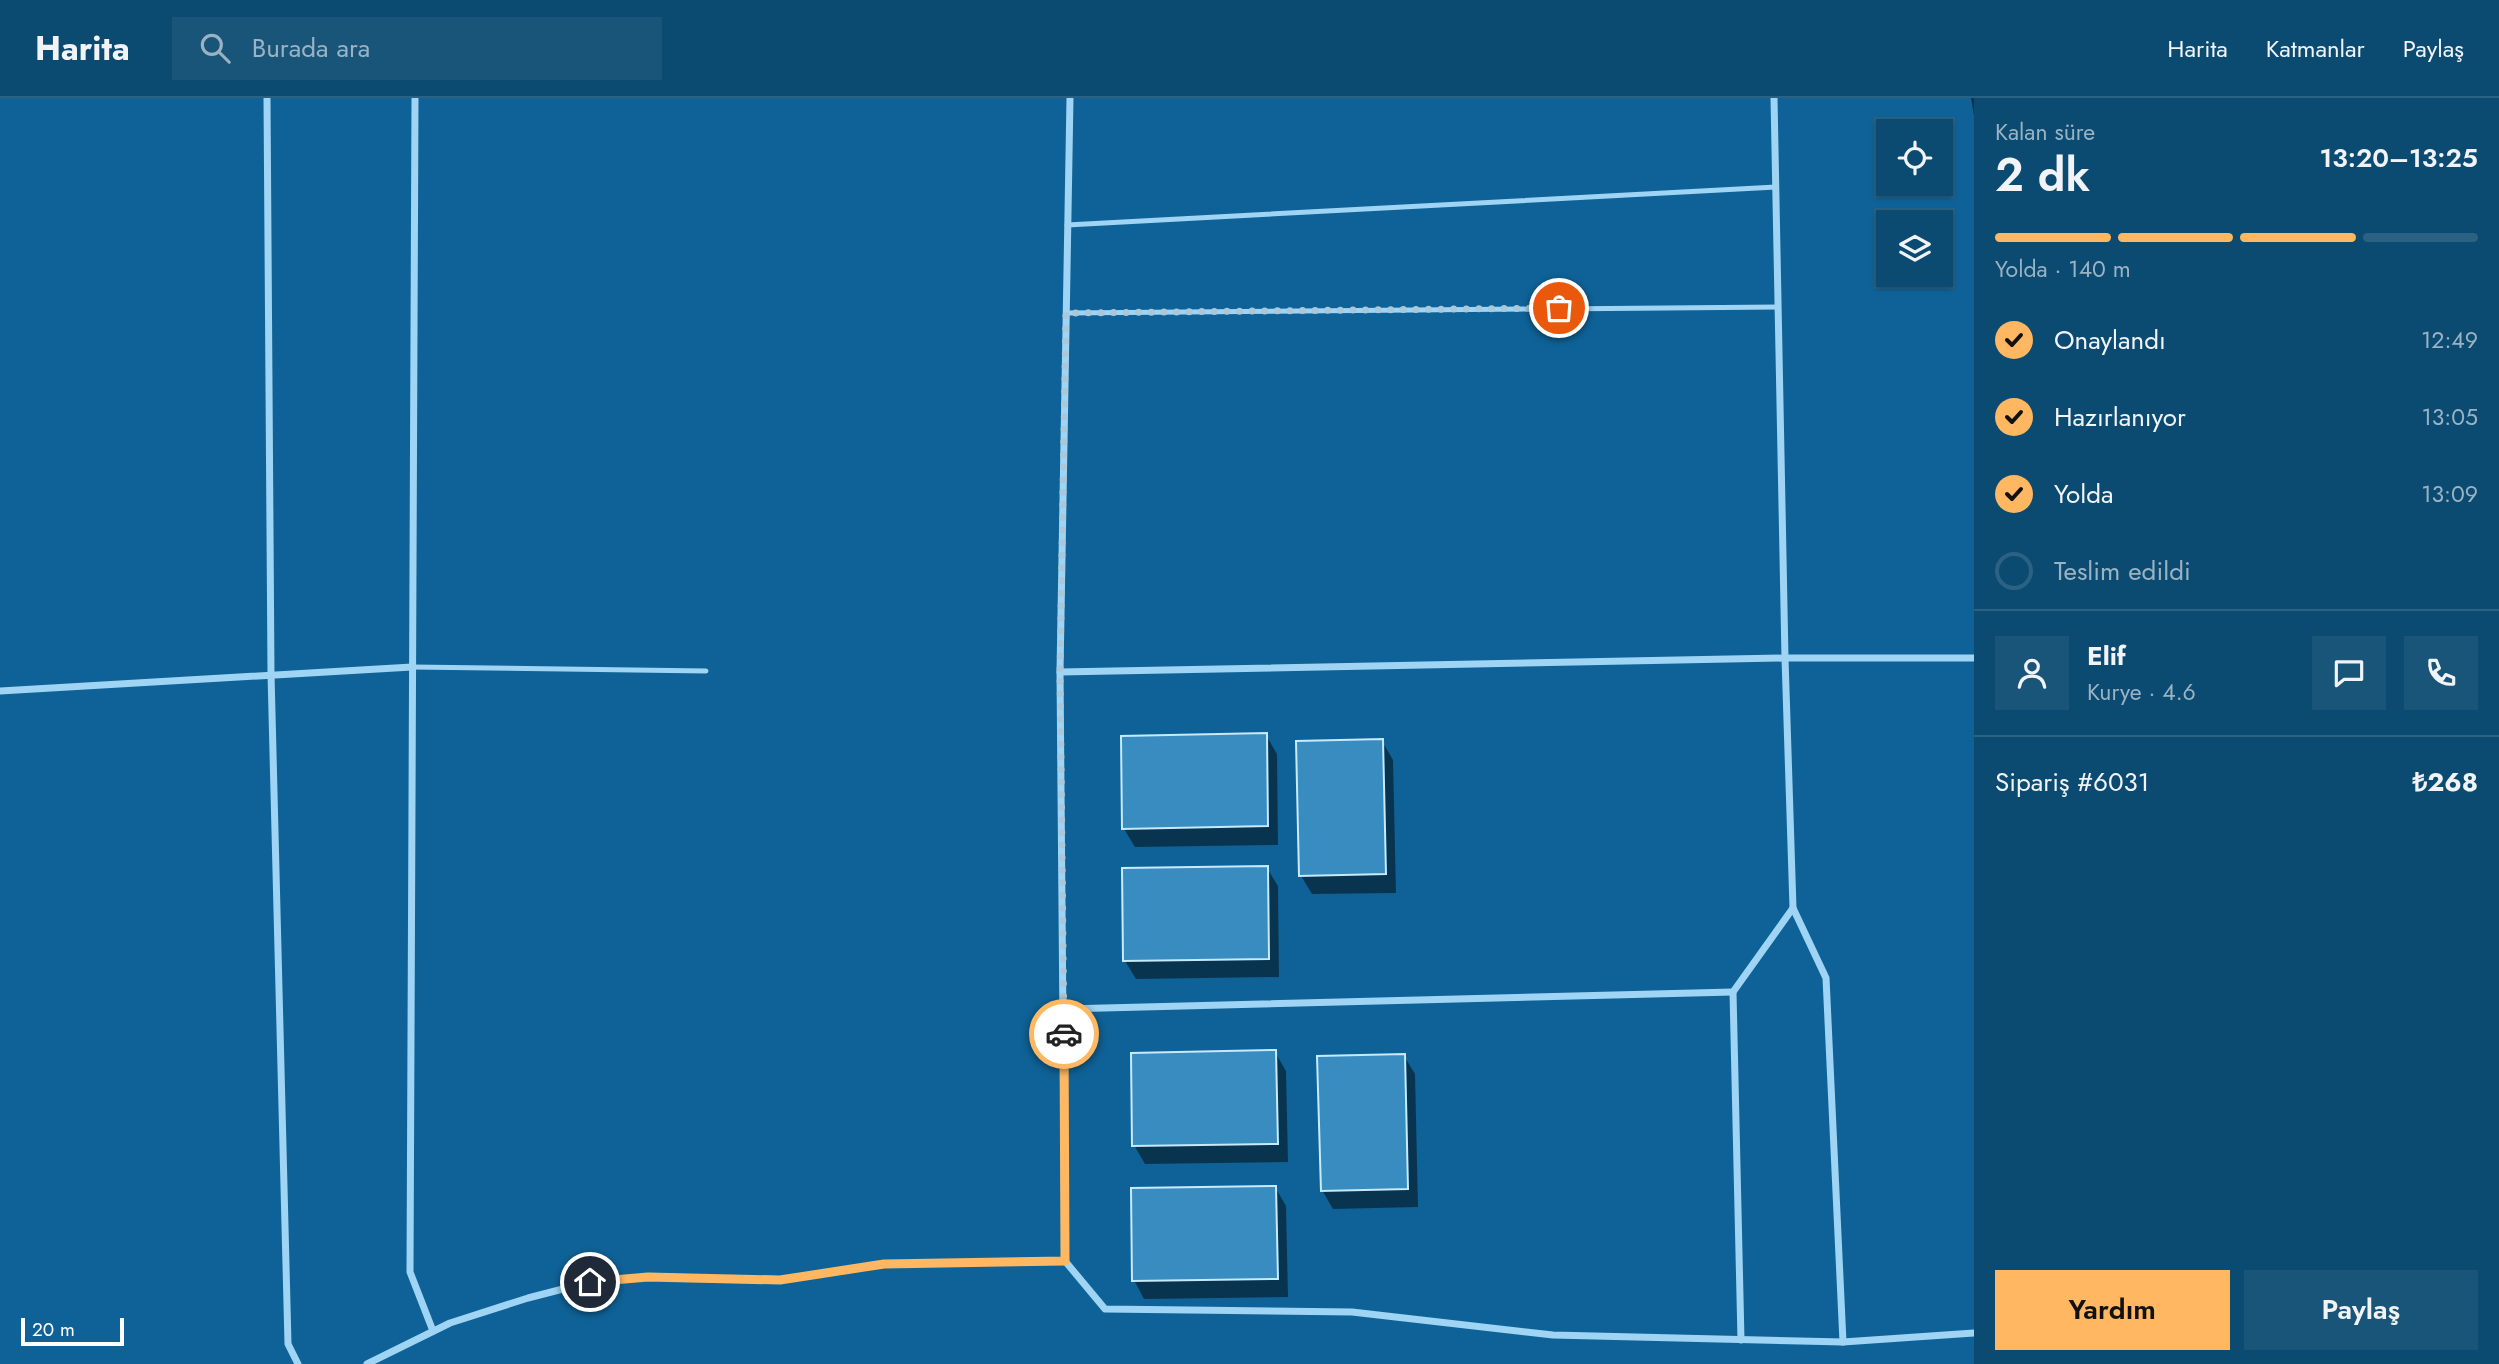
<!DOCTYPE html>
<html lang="tr">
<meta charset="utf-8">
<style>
:root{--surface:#0b4a71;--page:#195479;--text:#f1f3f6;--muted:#9ab3c3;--line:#2b6284;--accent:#ffb762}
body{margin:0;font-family:Jost,sans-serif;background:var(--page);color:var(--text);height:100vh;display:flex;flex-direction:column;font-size:26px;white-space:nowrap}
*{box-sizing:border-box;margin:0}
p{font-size:23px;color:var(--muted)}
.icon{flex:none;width:38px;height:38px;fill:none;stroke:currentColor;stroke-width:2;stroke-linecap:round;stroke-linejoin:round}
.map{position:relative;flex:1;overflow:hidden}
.side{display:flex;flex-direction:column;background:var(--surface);width:525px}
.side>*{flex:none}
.tools{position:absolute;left:1876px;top:21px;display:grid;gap:14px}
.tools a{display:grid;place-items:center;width:77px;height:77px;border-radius:0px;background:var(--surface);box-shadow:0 2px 5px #0004,0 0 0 2px var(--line);font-size:35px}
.scale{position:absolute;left:21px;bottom:18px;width:103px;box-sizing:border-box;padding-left:7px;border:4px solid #fff;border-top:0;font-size:19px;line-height:24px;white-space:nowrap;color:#fff;-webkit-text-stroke:5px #0f6297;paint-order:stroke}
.pin{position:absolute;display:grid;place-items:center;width:60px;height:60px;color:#fff;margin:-30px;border:4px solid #fff;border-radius:50%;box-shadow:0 2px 7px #0007}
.courier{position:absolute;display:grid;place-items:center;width:70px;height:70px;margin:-35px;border:5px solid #ffb762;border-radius:50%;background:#fff;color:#222;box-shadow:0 2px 9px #0007}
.headline em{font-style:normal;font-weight:600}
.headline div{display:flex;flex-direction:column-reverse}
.headline{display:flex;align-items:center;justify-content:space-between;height:119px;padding:0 21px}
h1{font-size:46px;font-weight:600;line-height:52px}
.bar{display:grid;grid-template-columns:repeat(4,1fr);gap:10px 7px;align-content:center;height:84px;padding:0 21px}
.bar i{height:9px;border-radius:5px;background:var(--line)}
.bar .on{background:var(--accent)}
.bar p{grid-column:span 4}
.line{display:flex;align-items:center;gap:18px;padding:0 21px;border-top:2px solid var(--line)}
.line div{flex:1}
.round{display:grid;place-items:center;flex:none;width:74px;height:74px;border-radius:0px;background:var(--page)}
ol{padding:0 21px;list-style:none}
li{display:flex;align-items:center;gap:21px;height:77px}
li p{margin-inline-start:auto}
li .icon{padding:7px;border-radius:50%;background:var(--accent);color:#111;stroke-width:4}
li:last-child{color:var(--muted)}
li i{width:38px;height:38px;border:4px solid var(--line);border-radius:50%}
.cta{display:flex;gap:14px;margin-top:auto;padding:14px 21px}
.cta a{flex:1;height:80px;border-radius:0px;background:var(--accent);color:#111;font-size:28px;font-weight:600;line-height:80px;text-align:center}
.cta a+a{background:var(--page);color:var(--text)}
header{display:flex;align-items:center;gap:42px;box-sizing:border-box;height:98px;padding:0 35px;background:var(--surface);border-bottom:2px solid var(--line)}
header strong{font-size:33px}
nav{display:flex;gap:38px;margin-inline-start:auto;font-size:24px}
.search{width:490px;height:63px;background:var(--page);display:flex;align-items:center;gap:18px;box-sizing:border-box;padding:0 24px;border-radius:0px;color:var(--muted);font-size:26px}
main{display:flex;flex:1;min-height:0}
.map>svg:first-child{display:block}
.shadow{fill:#0007}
.building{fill:#388cc0;stroke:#c7eafe;stroke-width:2}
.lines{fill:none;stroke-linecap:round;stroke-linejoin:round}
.service{stroke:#9fd4f4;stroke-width:5}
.minor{stroke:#9fd4f4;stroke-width:7}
.done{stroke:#abc8db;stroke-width:7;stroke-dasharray:0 12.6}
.route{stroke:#ffb762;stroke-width:9}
</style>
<header>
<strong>Harita</strong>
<div class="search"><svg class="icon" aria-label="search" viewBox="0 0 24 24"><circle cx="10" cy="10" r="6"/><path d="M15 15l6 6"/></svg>Burada ara</div>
<nav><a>Harita</a><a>Katmanlar</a><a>Paylaş</a></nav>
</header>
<main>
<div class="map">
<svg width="1974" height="1266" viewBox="0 0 1974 1266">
<rect width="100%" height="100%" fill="#0f6297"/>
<g class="shadow">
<polygon points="1971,0 1974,0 1974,18"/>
<polygon points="1266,637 1277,656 1278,747 1135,749 1124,731"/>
<polygon points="1382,643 1393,662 1396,795 1312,796 1301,778"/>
<polygon points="1267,770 1278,788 1279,879 1136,881 1125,863"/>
<polygon points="1275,954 1286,973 1288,1064 1145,1066 1134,1047"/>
<polygon points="1404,958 1415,976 1418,1109 1333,1111 1322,1092"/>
<polygon points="1275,1089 1286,1108 1288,1199 1144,1201 1134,1182"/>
</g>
<g class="building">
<polygon points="1267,635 1268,728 1122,731 1121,638"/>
<polygon points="1383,641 1386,776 1299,778 1296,643"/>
<polygon points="1268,768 1269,861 1123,863 1122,770"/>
<polygon points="1276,952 1278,1046 1132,1048 1131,955"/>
<polygon points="1405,956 1408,1091 1321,1093 1317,958"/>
<polygon points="1276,1088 1278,1181 1132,1183 1131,1090"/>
</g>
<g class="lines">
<g class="service">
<polyline points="1067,127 1776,89"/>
<polyline points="1066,215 1778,209"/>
<polyline points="412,569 706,573"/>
</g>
<g class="minor">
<polyline points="267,0 271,576 288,1246 298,1266"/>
<polyline points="415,0 410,1174 433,1233"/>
<polyline points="1060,574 1785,560 1974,560"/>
<polyline points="0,593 412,569"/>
<polyline points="1793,810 1826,880 1843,1244"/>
<polyline points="1064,911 1733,894"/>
<polyline points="1065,1163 1060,574 1070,0"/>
<polyline points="1741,1242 1733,894 1793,810 1785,560 1774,0"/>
<polyline points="367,1266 450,1225 528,1200 590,1184 648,1179 780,1182 884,1166 1065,1163 1105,1211 1352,1214 1553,1237 1843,1244 1974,1235"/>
</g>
</g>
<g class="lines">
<polyline class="done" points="1064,936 1060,574 1066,215 1559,210"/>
<polyline class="route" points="590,1184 648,1179 780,1182 884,1166 1065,1163 1064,936"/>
</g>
</svg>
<div class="tools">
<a><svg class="icon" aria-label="locate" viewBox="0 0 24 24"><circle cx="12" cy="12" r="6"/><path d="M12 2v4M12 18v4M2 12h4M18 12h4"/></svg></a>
<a><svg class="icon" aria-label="layers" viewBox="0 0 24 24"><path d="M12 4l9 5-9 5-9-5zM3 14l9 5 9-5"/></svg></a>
</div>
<div class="scale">20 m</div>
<div class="pin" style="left:1559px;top:210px;background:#ea580c"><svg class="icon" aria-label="bag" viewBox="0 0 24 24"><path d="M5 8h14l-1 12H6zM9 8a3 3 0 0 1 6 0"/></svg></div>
<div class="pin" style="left:590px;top:1184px;background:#1f2937"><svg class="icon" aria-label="home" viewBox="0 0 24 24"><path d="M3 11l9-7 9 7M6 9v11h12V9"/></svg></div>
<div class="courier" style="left:1064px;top:936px"><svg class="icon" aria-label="car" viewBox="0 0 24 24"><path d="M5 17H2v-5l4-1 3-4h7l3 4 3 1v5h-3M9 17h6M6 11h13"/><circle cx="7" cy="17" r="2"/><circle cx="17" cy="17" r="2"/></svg></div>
</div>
<section class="side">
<div class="headline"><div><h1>2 dk</h1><p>Kalan süre</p></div><em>13:20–13:25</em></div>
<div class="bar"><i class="on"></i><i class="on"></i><i class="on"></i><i></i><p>Yolda · 140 m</p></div>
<ol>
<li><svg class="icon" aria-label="check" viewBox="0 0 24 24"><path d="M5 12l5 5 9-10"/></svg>Onaylandı<p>12:49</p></li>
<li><svg class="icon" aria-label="check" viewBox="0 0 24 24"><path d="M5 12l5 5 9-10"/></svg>Hazırlanıyor<p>13:05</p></li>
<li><svg class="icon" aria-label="check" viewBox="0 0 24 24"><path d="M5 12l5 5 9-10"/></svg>Yolda<p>13:09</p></li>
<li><i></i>Teslim edildi</li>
</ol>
<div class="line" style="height:126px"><a class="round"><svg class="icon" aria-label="person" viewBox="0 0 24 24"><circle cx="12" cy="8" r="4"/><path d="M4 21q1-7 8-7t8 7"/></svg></a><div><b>Elif</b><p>Kurye · 4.6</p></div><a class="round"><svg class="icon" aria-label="chat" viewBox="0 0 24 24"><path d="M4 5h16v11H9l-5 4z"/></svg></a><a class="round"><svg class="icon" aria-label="phone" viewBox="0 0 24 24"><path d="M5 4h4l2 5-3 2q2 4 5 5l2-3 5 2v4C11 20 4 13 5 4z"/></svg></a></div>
<div class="line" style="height:91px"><div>Sipariş #6031</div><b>₺268</b></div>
<div class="cta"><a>Yardım</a><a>Paylaş</a></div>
</section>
</main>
